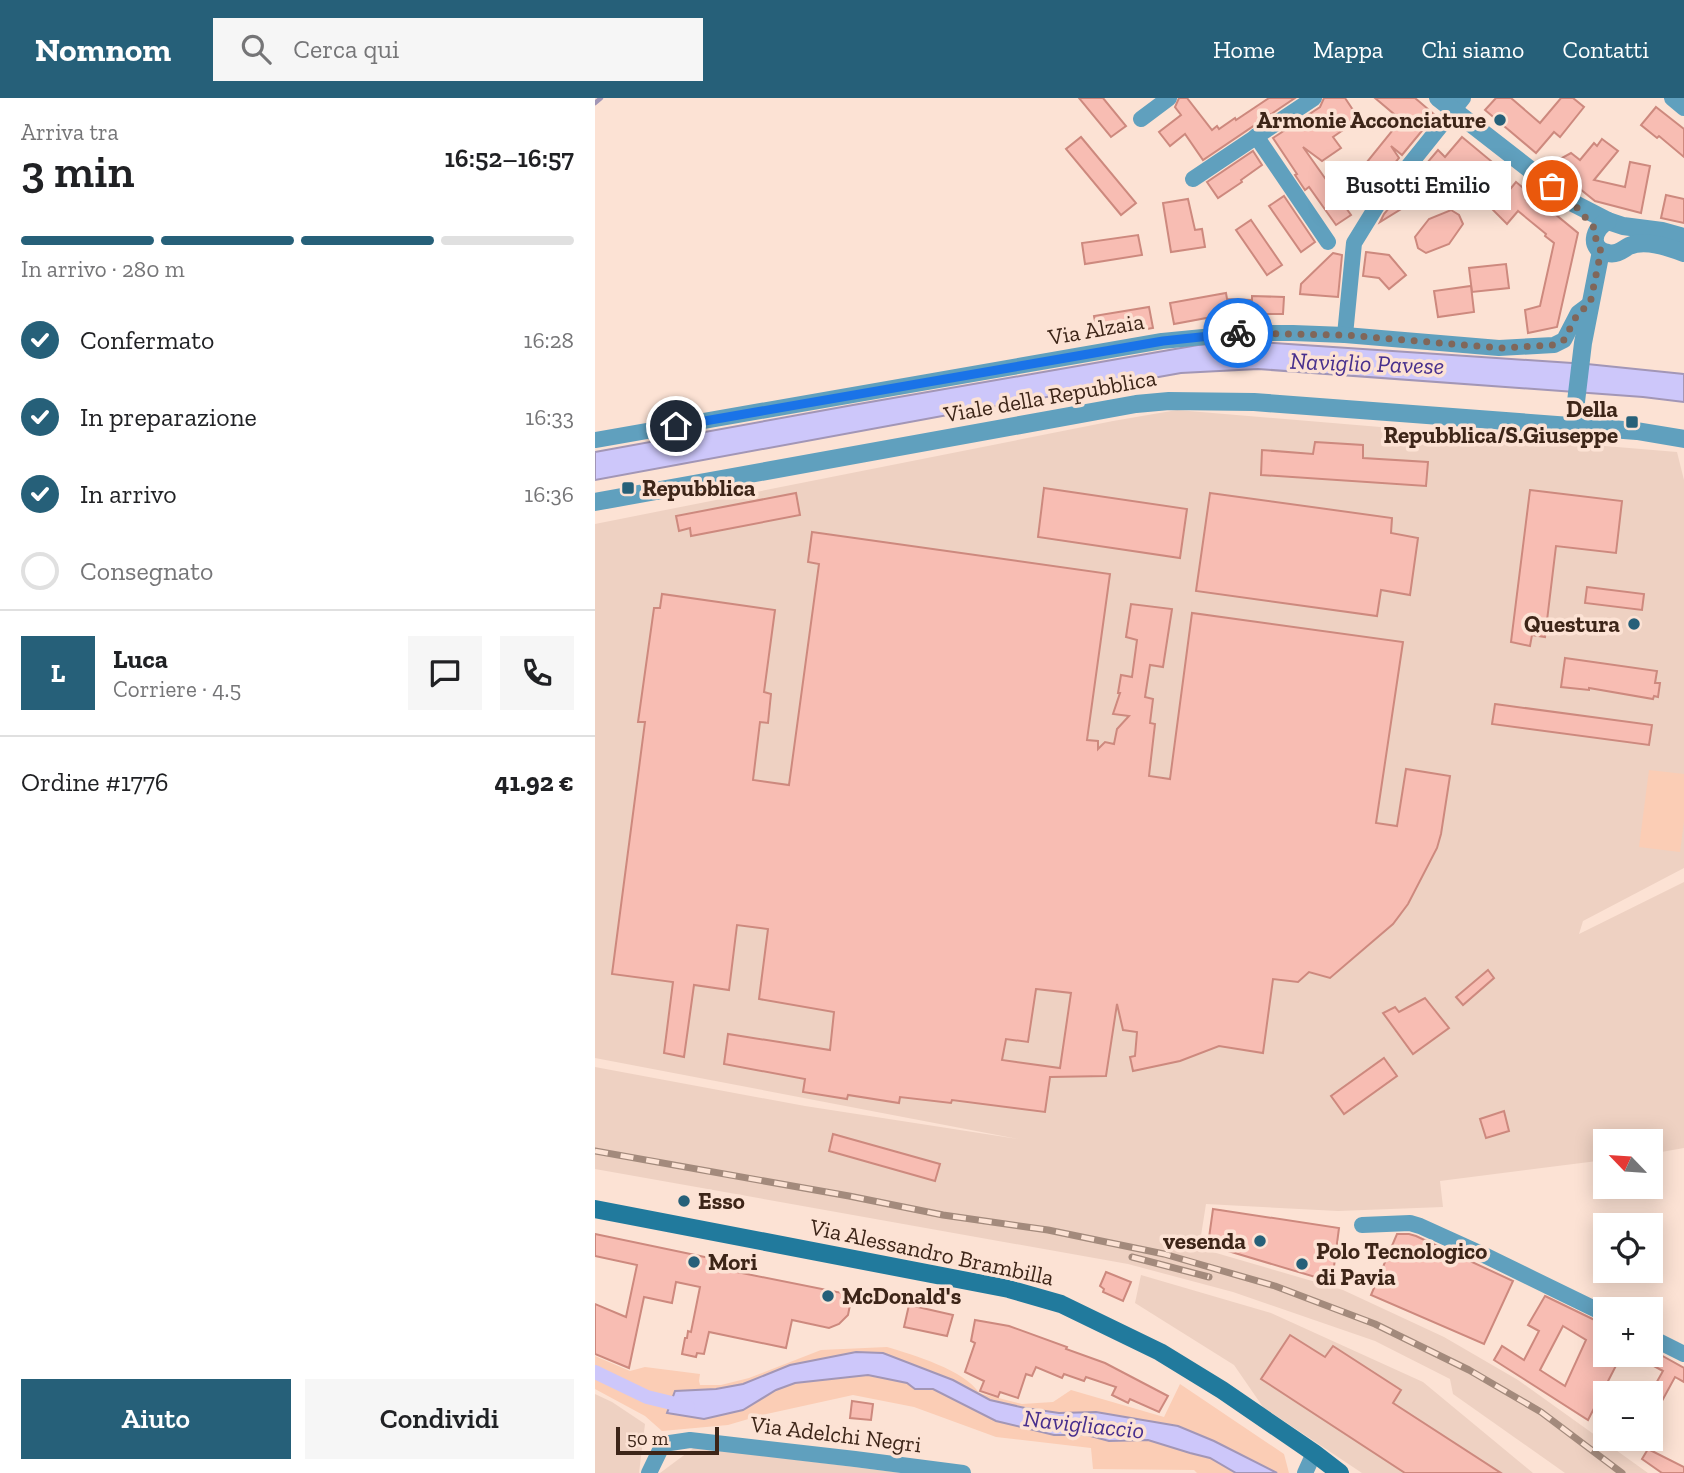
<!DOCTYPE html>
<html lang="it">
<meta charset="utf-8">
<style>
:root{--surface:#fff;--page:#f6f6f6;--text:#202124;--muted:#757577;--line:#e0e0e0;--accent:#266079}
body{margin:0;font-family:"Zilla Slab",serif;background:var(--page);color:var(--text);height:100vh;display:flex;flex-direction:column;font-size:26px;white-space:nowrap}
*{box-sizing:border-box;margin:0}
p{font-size:23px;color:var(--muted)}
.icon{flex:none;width:38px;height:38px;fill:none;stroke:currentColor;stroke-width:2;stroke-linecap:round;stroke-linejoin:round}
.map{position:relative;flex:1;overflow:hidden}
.side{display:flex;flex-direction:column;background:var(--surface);width:595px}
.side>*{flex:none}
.needle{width:46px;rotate:295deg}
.tools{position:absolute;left:998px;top:1031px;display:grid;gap:14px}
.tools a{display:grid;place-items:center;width:70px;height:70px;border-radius:0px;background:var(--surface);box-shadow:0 4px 18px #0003;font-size:35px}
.scale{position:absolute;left:21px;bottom:18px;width:103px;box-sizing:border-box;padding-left:7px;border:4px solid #3d2518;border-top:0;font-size:19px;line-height:24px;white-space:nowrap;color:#3d2518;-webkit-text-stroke:5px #fce2d4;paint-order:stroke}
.pin{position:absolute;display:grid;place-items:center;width:60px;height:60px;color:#fff;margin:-30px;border:4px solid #fff;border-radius:50%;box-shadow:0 2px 7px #0007}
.courier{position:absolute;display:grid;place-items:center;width:70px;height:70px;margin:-35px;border:5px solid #1a73e8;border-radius:50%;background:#fff;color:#222;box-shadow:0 2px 9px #0007}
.bubble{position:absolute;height:49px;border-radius:0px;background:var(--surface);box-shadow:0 4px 18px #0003;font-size:23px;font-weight:600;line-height:49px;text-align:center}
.summary em{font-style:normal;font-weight:600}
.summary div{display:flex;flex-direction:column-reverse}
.summary{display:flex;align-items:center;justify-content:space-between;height:119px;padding:0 21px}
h1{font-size:46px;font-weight:600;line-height:52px}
.bar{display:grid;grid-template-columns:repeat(4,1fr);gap:10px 7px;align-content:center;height:84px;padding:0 21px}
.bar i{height:9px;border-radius:5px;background:var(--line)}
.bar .current{background:var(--accent)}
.bar p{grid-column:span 4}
.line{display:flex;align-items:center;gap:18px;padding:0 21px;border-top:2px solid var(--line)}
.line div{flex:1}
.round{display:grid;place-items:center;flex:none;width:74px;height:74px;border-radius:0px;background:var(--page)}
ol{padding:0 21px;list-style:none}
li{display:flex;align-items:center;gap:21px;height:77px}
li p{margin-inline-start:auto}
li .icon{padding:7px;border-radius:50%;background:var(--accent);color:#fff;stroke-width:4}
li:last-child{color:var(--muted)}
li i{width:38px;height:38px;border:4px solid var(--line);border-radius:50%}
.action{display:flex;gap:14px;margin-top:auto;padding:14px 21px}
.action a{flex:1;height:80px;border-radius:0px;background:var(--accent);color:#fff;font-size:28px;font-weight:600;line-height:80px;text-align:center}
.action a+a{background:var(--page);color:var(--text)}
header{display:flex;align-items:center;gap:42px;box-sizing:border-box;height:98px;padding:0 35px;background:var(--accent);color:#fff}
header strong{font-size:33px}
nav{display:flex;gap:38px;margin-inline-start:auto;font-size:24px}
.search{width:490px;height:63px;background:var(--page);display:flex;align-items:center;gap:18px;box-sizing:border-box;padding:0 24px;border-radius:0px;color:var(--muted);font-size:26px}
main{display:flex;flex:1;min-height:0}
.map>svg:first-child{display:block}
.built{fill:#eed1c2}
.green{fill:#fbcdb5}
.water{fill:#cdc7fa;stroke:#a296b6;stroke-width:2}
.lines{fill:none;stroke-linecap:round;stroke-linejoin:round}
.stream{stroke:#a296b6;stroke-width:4.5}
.canal{stroke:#cdc7fa;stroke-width:14}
.building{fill:#f8bdb3;stroke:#cd897e;stroke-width:2;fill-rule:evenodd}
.minor{stroke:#60a0be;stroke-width:16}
.tertiary{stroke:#60a0be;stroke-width:18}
.secondary{stroke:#217a9d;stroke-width:18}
.rail-casing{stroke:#a38a7c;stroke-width:7}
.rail{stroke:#fce2d4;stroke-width:4.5;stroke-dasharray:13;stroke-linecap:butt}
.done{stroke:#80675a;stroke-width:7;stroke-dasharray:0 12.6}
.route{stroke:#1a73e8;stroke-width:9}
.poi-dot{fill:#266079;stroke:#fce2d4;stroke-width:2.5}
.labels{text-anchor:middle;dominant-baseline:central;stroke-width:7;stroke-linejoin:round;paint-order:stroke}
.poi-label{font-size:23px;font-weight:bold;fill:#3d2518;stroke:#fce2d4;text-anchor:start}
.street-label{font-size:23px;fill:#3d2518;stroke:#fce2d4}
.water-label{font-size:24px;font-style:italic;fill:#472f8d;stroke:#fce2d4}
</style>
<header>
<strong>Nomnom</strong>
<div class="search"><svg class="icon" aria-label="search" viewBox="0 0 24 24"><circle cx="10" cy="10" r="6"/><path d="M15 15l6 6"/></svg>Cerca qui</div>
<nav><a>Home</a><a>Mappa</a><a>Chi siamo</a><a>Contatti</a></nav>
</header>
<main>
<section class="side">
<div class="summary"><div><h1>3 min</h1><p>Arriva tra</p></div><em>16:52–16:57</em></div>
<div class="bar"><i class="current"></i><i class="current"></i><i class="current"></i><i></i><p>In arrivo · 280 m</p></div>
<ol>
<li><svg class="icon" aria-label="check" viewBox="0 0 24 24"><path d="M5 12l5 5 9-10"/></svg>Confermato<p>16:28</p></li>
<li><svg class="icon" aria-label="check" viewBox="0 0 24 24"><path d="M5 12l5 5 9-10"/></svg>In preparazione<p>16:33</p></li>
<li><svg class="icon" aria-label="check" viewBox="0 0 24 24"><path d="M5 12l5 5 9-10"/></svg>In arrivo<p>16:36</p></li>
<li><i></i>Consegnato</li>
</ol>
<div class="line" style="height:126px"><b class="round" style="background:var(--accent);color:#fff">L</b><div><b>Luca</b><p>Corriere · 4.5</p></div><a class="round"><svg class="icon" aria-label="chat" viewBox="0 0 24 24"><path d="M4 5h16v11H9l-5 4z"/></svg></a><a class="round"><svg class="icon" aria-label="phone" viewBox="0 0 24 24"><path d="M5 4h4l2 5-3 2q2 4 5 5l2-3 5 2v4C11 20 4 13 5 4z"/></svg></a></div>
<div class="line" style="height:91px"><div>Ordine #1776</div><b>41.92 €</b></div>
<div class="action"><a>Aiuto</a><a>Condividi</a></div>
</section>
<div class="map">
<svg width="1089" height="1375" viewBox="0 0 1089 1375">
<rect width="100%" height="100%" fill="#fce2d4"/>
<g class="built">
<polygon points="582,312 1082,354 1089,382 1089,770 988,823 984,836 1089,784 1089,1050 1055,1056 1055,1043 1010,1043 1010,1062 845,1083 848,1109 743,1113 611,1106 604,1150 748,1192 849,1239 923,1282 1053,1375 970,1375 858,1296 855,1281 780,1243 638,1194 533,1166 0,1071 0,969 210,1008 423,1041 0,960 0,426 518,323"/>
<polygon points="546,1177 676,1215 828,1284 938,1375 767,1375 668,1309 639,1267 540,1205"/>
<polygon points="0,1296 17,1304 50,1326 44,1375 0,1375"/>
<polygon points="100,1349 307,1375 65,1375"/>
</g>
<g class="green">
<polygon points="1054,672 1089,676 1089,723 1085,754 1044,749"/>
<path d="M 292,1249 C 318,1257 370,1272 384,1295 L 427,1306 L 458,1304 L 476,1292 L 569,1319 L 585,1286 L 689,1356 L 694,1375 L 682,1375 L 619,1343 L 583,1328 L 501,1314 L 464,1315 L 430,1310 L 395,1302 L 358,1282 L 288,1255 L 261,1254 L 195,1267 L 148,1286 L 121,1291 L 98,1291 L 148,1312 L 181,1292 L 200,1285 L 273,1277 L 312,1285 L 320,1290 L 338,1291 L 356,1299 L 375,1310 L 459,1337 L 492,1337 L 514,1343 L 553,1342 L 595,1355 L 615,1360 L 641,1375 L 602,1375 L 599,1372 L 498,1371 L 496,1350 L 401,1339 L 319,1309 L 258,1297 L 167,1317 L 133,1327 L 67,1333 L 50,1318 L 0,1291 L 0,1258 L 35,1273 L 50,1269 L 105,1276 L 104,1283 L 105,1287 L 126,1287 L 154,1280 L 226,1252 Z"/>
</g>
<g class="water">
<polygon points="649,243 992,266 1089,276 1089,304 1048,299 663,271 586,275 407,307 0,382 0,354 258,307 603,247"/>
<polygon points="261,1254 288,1255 358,1282 395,1302 430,1310 464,1315 501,1314 583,1328 619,1343 682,1375 641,1375 615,1360 595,1355 553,1342 514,1343 492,1337 459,1337 401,1323 338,1291 320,1291 312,1285 273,1277 200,1285 181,1292 148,1312 109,1321 72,1315 80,1293 121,1291 148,1286 195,1267"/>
</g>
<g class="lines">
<polyline class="stream" points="0,5 6,0"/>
<polyline class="canal" points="0,1274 52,1299 93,1309"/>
</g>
<g class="building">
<polygon points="484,0 508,0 531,28 516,39"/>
<polygon points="584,0 592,0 617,32 622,28 624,31 640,20 641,22 674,0 700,0 608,62 590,36 575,48 564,34 586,17 580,9"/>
<polygon points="729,0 750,0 764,21 738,39 746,50 727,63 708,49 756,117 741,127 714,89 710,92 700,77 702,76 678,40 725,9"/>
<polygon points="780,0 820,0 840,17 807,57 796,48 804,60 772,99 755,85 761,78 759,76 766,67 768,69 806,22"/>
<polygon points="901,0 916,0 945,25 966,0 978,0 989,9 965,39 959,34 941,55 890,12"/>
<polygon points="1061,9 1089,31 1089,59 1064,38 1062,40 1046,27"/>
<polygon points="486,39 541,105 526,117 471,51"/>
<polygon points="867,39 896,63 889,71 874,76 866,70 849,90 826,72 843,52 850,59"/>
<polygon points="1007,41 1023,53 999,82 1030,89 1035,64 1055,68 1046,115 1000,103 959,70 965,61 976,55 985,62 999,45 1002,48"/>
<polygon points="658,53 667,67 646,82 647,84 623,100 612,84"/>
<polygon points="818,81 829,97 785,124 789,116"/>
<polygon points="921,84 983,135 962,229 933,235 930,212 945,208 959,145 950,138 951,136 923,113 912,126 898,112"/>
<polygon points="1071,97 1089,101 1089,125 1066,120"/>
<polygon points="689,98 720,144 706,154 674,108"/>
<polygon points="593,101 600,132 607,131 610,149 576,154 568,105"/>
<polygon points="856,112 864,117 868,126 854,146 831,155 823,150 820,139 834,121"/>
<polygon points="656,122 687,167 672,177 641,132"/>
<polygon points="543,137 547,157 490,166 487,145"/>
<polygon points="771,154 794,157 811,177 794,191 784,180 768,178"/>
<polygon points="738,155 747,157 743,199 705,196 706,186"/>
<polygon points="911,166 914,190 877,194 874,170"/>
<polygon points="876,188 879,214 843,219 839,193"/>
<polygon points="631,195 632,201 657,202 657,198 689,199 688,216 665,216 664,220 649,220 649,213 579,226 575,205"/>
<polygon points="554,209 558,230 503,239 499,218"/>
<polygon points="720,344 768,347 768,360 833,364 831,388 666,377 667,352 718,356"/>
<polygon points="449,390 592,411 585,460 443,439"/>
<polygon points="935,392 1027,403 1021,455 961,448 950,539 937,537 935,548 916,544"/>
<polygon points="201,395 205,417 96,438 95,430 84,433 81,418"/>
<polygon points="615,395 797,420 796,435 823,440 815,497 786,492 782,518 601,493"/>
<path d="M 217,434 L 515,476 L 492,642 L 503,643 L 503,651 L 510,644 L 519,646 L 522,631 L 534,618 L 518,616 L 525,595 L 523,595 L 526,577 L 537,579 L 542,542 L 531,539 L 536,506 L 577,511 L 568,569 L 555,567 L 550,599 L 558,601 L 555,625 L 560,626 L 554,678 L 575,681 L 597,515 L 808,544 L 781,725 L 802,728 L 811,671 L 855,678 L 846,736 L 842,750 L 813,806 L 798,826 L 735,880 L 714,874 L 703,884 L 678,881 L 668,955 L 624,948 L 585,963 L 538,973 L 535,959 L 540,958 L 542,934 L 528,932 L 522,906 L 511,978 L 455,979 L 450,1014 L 357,1002 L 356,1005 L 305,999 L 304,1005 L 253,997 L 252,1001 L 208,994 L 210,981 L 129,966 L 133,936 L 235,952 L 239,914 L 164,901 L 173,831 L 142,827 L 134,892 L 99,887 L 89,959 L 69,955 L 78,884 L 17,876 L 50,624 L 43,624 L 59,510 L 65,510 L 67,496 L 180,512 L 169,594 L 176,596 L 173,625 L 165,624 L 158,682 L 194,687 L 224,466 L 213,464 ZM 441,891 L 476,895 L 465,970 L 407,962 L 411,941 L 433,944 Z"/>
<polygon points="992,489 1049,496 1047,512 990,505"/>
<polygon points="970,560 1062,573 1060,585 1065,585 1063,599 1059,598 1058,601 994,590 994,592 966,589"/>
<polygon points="900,606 1057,627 1054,647 897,626"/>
<polygon points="893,872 899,880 868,907 861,899"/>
<polygon points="830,900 854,930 818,956 788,915 800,909 804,914"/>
<polygon points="789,960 802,978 749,1016 736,998"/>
<polygon points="909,1013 914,1033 891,1040 885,1021"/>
<polygon points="238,1036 345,1066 340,1083 234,1053"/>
<polygon points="618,1111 744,1130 737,1184 613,1147"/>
<polygon points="0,1136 129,1163 127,1171 257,1197 253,1217 244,1226 234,1230 197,1222 191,1250 114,1234 109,1256 102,1255 101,1259 87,1256 90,1240 92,1240 93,1233 96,1234 105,1189 81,1184 77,1205 49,1199 34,1270 0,1256 0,1206 31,1219 42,1167 0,1158"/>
<polygon points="802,1136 814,1136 821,1138 918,1183 889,1246 776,1197"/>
<polygon points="511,1174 536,1184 528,1203 508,1194 509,1191 505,1188"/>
<path d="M 950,1198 L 1010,1227 L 1010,1243 L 1003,1256 L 1027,1256 L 993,1322 L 899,1262 L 907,1248 L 929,1262 L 944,1233 L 933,1227 ZM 968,1228 L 991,1242 L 970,1288 L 945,1272 Z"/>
<polygon points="314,1207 358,1217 352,1238 309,1229"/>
<polygon points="380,1222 414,1228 472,1249 471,1251 510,1265 573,1298 564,1314 535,1301 533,1305 517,1297 521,1289 491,1279 489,1283 469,1276 467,1280 441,1269 437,1278 431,1276 423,1300 405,1294 403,1299 385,1293 389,1283 370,1274 380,1245 376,1243"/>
<polygon points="695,1237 730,1259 738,1248 806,1292 798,1305 906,1375 810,1375 666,1281"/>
<polygon points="1055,1251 1089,1270 1089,1284 1080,1279 1055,1325 1055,1296 1068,1273 1037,1256 1055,1256"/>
<polygon points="257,1303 278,1306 276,1322 255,1320"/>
<polygon points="1053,1351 1089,1369 1089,1375 1067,1375 1047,1361"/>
</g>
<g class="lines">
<g class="minor">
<polyline points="1077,0 1089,10"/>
<polyline points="546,21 574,0"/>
<polyline points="661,38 733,144"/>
<polyline points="598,81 719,0"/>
<polyline points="750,237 759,145 783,106 868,0"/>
<polyline points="0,342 567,243 649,235 698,235 750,237 904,250 959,247 969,242 983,215 995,206"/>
<polyline points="767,1127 815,1125 825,1128 889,1157 1010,1216"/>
<polyline points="1055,1239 1089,1256"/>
<polyline points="54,1375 68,1346 95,1342 260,1361 368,1375"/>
<polyline points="710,1375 719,1355"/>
</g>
<g class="tertiary">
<polyline points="843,0 978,105 1013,123 1028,128 1067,133 1089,139"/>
<path d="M 1013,123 C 998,130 993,152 1013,155 C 1022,157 1027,152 1034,148 C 1050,141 1073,149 1089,155"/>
<polyline points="978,329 988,245 1006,153"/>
<polyline points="0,404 541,306 574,303 659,304 1042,333 1089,341"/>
</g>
<polyline class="secondary" points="0,1111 414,1191 466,1206 565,1254 627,1292 719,1355 745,1375"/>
<defs>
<g id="rail">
<polyline points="0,1053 254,1098 348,1117 453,1132 569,1156 680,1188 780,1226 874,1272 946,1314 1027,1375"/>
<polyline points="537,1159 614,1179"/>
</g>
</defs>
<use href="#rail" class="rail-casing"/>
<use href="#rail" class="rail"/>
</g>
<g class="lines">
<path class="done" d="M 643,235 L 750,237 L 905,250 L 959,247 L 969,242 L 983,215 L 995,206 L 1006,153 C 1001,146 1000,141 1001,132 L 978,105 L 957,88"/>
<polyline class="route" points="81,328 568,243 643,235"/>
</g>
<g class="poi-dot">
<circle cx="905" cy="22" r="7"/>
<rect x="1030" y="317" width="14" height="14" rx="3.5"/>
<rect x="26" y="383" width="14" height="14" rx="3.5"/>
<circle cx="1039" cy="526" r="7"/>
<circle cx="89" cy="1103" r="7"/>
<circle cx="665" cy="1143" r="7"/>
<circle cx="99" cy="1164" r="7"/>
<circle cx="707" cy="1166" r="7"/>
<circle cx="233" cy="1198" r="7"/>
</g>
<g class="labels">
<g class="poi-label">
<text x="891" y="22" text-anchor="end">Armonie Acconciature</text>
<text x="1023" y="311" text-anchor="end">Della<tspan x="1023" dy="26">Repubblica/S.Giuseppe</tspan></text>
<text x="47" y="390">Repubblica</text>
<text x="1025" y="526" text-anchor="end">Questura</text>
<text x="103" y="1103">Esso</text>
<text x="651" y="1143" text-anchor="end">vesenda</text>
<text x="721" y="1153">Polo Tecnologico<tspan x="721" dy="26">di Pavia</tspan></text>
<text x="113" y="1164">Mori</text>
<text x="247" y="1198">McDonald's</text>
</g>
<g class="street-label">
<text transform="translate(501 231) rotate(-10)">Via Alzaia</text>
<text transform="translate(455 298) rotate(-10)">Viale della Repubblica</text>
<text transform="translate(337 1154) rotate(12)">Via Alessandro Brambilla</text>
<text transform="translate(241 1336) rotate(7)">Via Adelchi Negri</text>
</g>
<g class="water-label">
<text transform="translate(772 265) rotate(2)">Naviglio Pavese</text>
<text transform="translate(489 1326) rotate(6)">Navigliaccio</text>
</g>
</g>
</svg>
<div class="tools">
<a><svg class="needle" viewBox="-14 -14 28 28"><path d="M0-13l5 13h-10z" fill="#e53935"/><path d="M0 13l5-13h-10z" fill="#757577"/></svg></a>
<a><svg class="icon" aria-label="locate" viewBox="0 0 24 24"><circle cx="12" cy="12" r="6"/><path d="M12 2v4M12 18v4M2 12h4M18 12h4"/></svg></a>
<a>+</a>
<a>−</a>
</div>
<div class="scale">50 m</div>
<div class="pin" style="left:957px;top:88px;background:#ea580c"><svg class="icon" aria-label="bag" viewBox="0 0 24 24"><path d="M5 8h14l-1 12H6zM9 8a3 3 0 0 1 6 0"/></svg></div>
<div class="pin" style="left:81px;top:328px;background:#1f2937"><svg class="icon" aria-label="home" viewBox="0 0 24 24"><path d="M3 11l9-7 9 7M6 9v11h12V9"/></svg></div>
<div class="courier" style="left:643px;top:235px"><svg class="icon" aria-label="bike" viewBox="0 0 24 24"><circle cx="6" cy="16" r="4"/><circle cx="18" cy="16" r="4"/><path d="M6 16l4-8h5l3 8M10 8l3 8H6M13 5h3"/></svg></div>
<div class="bubble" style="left:730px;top:63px;width:186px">Busotti Emilio</div>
</div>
</main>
